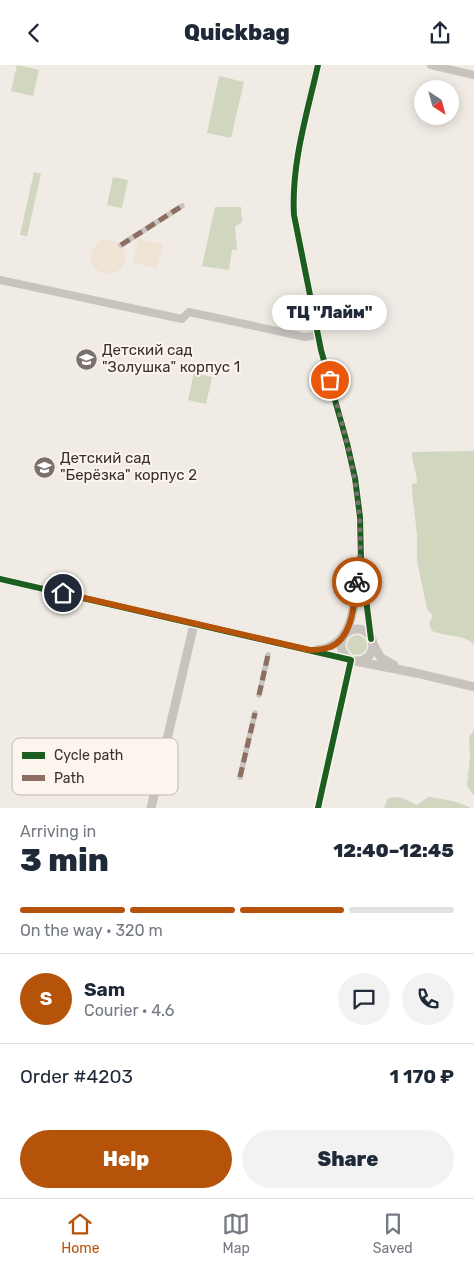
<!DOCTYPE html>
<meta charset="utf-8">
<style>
:root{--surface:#fff;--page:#f2f2f3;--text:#1f2937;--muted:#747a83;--line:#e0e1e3;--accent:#b45309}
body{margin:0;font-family:Rubik,sans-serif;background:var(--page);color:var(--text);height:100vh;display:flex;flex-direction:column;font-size:19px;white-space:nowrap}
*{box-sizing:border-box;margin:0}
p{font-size:16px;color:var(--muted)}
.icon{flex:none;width:28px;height:28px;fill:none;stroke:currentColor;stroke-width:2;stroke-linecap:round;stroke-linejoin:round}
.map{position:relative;height:743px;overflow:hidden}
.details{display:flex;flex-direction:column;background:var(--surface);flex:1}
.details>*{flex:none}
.needle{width:32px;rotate:144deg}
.controls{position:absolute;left:414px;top:15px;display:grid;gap:10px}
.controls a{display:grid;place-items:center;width:45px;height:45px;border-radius:50%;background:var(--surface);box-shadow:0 2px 12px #0003;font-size:25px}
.pin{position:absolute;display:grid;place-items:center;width:42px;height:42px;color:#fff;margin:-21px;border:2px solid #fff;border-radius:50%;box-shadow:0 1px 5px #0007}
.courier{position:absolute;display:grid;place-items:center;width:50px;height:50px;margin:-25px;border:4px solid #b45309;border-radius:50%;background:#fff;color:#222;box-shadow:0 1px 6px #0007}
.bubble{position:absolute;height:35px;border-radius:18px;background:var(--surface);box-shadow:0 2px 12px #0003;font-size:16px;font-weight:800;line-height:35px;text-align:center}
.summary em{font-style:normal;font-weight:800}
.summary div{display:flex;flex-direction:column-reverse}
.summary{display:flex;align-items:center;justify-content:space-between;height:85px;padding:0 20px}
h1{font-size:32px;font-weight:800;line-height:38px}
.bar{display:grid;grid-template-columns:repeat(4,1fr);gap:8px 5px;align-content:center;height:60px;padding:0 20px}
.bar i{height:6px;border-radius:4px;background:var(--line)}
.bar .active{background:var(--accent)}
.bar p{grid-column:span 4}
.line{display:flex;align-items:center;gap:12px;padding:0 20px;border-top:1px solid var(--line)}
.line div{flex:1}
.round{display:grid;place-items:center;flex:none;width:52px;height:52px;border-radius:26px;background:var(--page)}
.action{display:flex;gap:10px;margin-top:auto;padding:10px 20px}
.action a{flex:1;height:58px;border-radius:30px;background:var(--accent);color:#fff;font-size:20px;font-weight:800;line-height:58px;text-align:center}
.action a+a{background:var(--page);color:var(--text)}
header{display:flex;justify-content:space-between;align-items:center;height:65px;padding:0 20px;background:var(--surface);font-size:22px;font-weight:800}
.tab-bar{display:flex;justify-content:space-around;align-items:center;height:70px;border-top:1px solid var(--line);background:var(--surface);font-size:14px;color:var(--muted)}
.tab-bar a{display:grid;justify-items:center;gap:2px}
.tab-bar .active{color:var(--accent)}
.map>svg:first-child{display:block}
.green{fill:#d1d6bf}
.plaza{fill:#eee3d5}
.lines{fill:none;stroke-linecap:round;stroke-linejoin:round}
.pedestrian{stroke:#c9c3be;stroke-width:5.5}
.minor{stroke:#c9c3be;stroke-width:8}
.tertiary{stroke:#c9c3be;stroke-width:9}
.quiet{stroke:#8d6e63;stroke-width:5;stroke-dasharray:10 5;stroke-linecap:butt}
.cycleway-casing{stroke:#fbf5ee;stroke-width:9}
.cycleway{stroke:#1b5e20;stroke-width:6}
.done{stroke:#7a716c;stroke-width:5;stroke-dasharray:0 9}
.route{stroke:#b45309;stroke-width:6}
.labels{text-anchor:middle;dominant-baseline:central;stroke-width:4;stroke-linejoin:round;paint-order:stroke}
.poi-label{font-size:15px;fill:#3b302b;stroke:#fbf5ee;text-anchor:start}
.key{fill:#fbf5ee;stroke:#c1bab4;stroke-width:1}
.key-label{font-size:14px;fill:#3b302b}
</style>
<header><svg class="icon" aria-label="back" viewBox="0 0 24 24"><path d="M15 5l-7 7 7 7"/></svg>Quickbag<svg class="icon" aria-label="share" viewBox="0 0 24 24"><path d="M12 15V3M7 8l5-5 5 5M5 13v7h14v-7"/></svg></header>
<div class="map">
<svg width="474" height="743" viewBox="0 0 474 743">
<rect width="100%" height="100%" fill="#f0ebe5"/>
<g class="green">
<polygon points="17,0 39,5 33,31 11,26"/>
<polygon points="219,11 244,17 231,73 207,68"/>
<polygon points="34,107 41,109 27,171 20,170"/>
<polygon points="113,112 128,115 122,143 107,140"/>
<polygon points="215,142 241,142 242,157 235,162 237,185 232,185 229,205 202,201"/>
<polygon points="194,308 212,312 206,339 188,335"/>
<path d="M 474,386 L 474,579 C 461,569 446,572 432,566 L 429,558 L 433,551 L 427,544 L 417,496 L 417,469 L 412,426 L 412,419 L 417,418 C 417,406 412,400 412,387 Z"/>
<circle cx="357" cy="580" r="10"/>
<polygon points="474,665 474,731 467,721 470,691 469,672"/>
<path d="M 400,732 L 417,740 L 428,732 C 444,734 457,736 471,743 L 384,743 L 388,733 Z"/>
</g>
<g class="plaza">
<polygon points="138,174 163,179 157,203 133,198"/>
<circle cx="108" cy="192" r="17"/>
</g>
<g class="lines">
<g class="pedestrian">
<polyline points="121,180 182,141"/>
<polyline points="259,630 268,590"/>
<polyline points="240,712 255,648"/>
</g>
<g class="minor">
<polyline points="431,0 474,10"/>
<polyline points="0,215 182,254 189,247 305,272 318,270"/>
<polyline points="318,743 351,595"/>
</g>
<g class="tertiary">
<path d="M 318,0 C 307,49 291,99 294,150 L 321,285 L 347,378 L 355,413 L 360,452 L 361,494 L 371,574"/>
<polyline points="0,514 351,595"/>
<circle cx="357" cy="580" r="16"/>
<polyline points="373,579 381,593 394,600"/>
<path d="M 316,585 C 356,582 354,534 359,504"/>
<polyline points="355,596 416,608 474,622"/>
<polyline points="151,743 194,559"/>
</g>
<g class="quiet">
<polyline points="121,180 182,141"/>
<polyline points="259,630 268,590"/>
<polyline points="240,712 255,648"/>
</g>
<defs>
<g id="cycleway">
<path d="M 318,0 C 307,49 291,99 294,150 L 321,285 L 347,378 L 355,413 L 360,452 L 361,494 L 371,574"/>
<polyline points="0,514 351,595 318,743"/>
</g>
</defs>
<use href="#cycleway" class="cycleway-casing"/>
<use href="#cycleway" class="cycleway"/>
</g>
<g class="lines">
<path class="done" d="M 330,315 C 349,382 368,448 357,517"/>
<path class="route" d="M 63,528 L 310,585 C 317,585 324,584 330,582 C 353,573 354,538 357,517"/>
</g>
<defs>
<symbol id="school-disc" viewBox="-11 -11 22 22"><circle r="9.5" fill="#7a716c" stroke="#fbf5ee"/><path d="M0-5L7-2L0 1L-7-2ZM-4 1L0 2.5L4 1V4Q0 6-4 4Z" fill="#fff"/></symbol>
</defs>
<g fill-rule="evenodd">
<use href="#school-disc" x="74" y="282" width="25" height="25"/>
<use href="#school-disc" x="32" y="390" width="25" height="25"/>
</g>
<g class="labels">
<g class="poi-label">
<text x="102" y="285">Детский сад<tspan x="102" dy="17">"Золушка" корпус 1</tspan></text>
<text x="60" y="393">Детский сад<tspan x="60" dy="17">"Берёзка" корпус 2</tspan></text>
</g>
</g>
<rect x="12" y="673" width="166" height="57" rx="8" class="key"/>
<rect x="22" y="687" width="23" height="7" fill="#1b5e20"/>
<rect x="22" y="710" width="23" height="6" fill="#8d6e63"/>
<g class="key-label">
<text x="54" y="695">Cycle path</text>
<text x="54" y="718">Path</text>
</g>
</svg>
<div class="controls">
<a><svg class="needle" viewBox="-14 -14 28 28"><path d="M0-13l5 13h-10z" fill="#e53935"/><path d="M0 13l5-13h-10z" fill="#747a83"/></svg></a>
</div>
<div class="pin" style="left:330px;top:315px;background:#ea580c"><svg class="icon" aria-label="bag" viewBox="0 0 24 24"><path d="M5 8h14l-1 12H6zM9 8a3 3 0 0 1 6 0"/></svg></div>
<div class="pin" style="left:63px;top:528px;background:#1f2937"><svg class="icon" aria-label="home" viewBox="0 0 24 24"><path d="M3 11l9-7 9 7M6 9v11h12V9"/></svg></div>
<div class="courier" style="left:357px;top:517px"><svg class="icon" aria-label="bike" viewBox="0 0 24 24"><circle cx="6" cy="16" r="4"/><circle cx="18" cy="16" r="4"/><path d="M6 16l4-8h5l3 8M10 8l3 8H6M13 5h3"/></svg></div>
<div class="bubble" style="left:272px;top:230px;width:115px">ТЦ &quot;Лайм&quot;</div>
</div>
<section class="details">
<div class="summary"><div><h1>3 min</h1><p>Arriving in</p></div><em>12:40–12:45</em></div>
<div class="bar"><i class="active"></i><i class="active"></i><i class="active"></i><i></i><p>On the way · 320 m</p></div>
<div class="line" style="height:90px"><b class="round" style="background:var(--accent);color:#fff">S</b><div><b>Sam</b><p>Courier · 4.6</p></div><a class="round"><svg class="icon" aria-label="chat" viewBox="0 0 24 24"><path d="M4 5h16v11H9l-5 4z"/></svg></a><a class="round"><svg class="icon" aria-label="phone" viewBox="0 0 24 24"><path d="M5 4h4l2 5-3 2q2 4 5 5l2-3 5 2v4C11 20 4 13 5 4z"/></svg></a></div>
<div class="line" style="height:65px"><div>Order #4203</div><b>1 170 ₽</b></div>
<div class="action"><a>Help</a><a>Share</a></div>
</section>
<nav class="tab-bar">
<a class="active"><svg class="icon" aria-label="home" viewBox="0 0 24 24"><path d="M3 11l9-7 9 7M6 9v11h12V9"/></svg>Home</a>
<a><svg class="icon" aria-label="map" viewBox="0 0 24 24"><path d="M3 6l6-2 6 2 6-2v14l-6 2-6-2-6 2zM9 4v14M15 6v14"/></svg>Map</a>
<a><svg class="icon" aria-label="saved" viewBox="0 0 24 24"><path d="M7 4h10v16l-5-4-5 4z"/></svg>Saved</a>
</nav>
